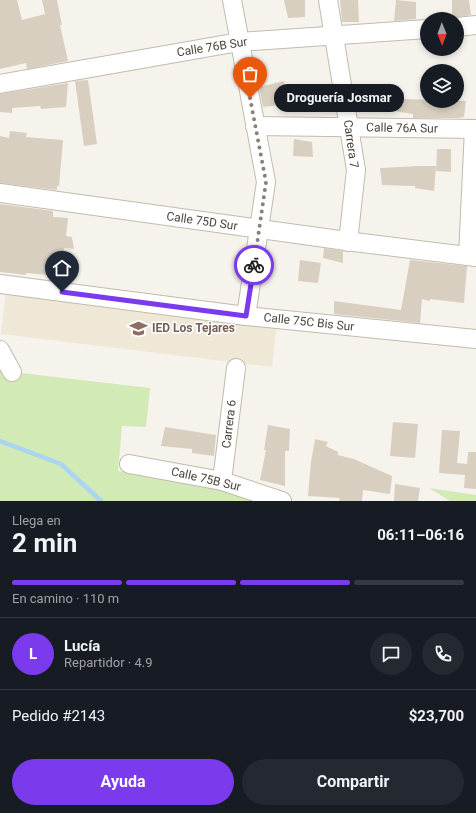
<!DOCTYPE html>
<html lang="es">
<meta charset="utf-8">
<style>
:root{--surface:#171b24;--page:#242831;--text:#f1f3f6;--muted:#9ea1a6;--line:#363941;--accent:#7c3aed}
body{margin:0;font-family:Roboto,sans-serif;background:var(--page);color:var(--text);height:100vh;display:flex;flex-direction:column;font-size:15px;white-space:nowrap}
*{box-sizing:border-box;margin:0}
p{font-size:13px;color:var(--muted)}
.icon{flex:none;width:22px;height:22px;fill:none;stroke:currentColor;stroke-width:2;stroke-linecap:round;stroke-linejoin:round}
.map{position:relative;height:501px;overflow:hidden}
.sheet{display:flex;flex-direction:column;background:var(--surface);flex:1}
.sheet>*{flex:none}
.needle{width:26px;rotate:179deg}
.fabs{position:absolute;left:420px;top:12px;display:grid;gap:8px}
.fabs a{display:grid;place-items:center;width:44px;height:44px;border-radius:50%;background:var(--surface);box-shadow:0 2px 6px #0003;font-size:20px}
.pin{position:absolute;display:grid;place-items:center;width:34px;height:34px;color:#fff;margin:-41px -17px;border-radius:50% 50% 50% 0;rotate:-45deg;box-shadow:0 0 4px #0007}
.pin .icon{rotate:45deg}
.courier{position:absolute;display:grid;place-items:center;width:40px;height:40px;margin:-20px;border:3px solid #7c3aed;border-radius:50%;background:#fff;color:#222;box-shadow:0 1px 5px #0007}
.bubble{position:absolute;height:28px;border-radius:14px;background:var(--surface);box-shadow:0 2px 6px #0003;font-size:13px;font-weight:700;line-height:28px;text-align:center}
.summary em{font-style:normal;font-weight:700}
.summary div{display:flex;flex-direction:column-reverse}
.summary{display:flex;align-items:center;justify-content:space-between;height:68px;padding:0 12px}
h1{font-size:26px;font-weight:700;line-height:30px}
.bar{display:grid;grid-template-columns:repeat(4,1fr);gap:6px 4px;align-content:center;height:48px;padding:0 12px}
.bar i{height:5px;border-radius:3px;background:var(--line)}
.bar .on{background:var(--accent)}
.bar p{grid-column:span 4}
.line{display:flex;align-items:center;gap:10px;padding:0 12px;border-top:1px solid var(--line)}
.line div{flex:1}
.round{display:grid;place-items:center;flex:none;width:42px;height:42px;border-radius:21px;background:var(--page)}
.button{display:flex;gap:8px;margin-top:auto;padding:8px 12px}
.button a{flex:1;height:46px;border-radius:24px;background:var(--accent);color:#fff;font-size:16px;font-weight:700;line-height:46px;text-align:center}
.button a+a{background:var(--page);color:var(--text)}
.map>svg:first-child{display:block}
.education{fill:#efe8d6}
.green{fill:#d2eab5}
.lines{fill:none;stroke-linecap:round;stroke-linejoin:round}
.stream{stroke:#a9d4f2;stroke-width:4.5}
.building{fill:#d8cfc1}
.minor-casing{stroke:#c2bbae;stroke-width:20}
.minor{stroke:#fff;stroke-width:18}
.done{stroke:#878178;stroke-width:4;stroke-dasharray:0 7.2}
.route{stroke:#7c3aed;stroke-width:5}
.labels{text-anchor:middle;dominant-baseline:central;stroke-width:3;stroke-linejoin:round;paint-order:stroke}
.street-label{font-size:12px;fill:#4b4439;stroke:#fff}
.education-label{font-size:12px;font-weight:bold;fill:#785e54;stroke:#fff;text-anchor:start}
</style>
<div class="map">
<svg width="476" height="501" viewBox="0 0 476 501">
<rect width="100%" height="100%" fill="#f6f3ec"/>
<polygon class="education" points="6,290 277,323 272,367 1,334"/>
<g class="green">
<polygon points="0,365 12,372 150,388 146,427 122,426 118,471 217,489 258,501 0,501"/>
<polygon points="429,488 476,495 476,501 450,501"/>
</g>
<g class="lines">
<polyline class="stream" points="0,441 61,464 101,501"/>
</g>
<g class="building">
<polygon points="0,0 17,0 22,20 45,14 42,0 57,0 62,25 60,25 68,61 27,69 26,63 0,69"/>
<polygon points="284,0 305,0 305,17 288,18"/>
<polygon points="340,0 358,0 359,22 342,22"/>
<polygon points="396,0 416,2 416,19 394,21"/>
<polygon points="452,0 469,0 471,15 452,18"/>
<polygon points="88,80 97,144 84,146 75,81"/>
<polygon points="284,81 287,104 263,107 259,87"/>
<polygon points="68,83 66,107 41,109 40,106 12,108 12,113 0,112 0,94"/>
<polygon points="367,87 385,88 386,91 404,92 404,99 466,101 464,117 458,118 413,118 413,114 368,107"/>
<polygon points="10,131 27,133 26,137 63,140 59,186 57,186 57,190 0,183 0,136 9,138"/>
<polygon points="294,139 312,142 313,157 293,156"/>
<polygon points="437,149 451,149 451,172 436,171"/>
<polygon points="419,166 436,166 434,191 415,188 415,186 382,185 380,168"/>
<polygon points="0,204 53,211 53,217 68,218 66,236 72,237 74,249 64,248 60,276 26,273 26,275 0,272"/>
<polygon points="324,248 343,251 343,263 323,258"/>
<polygon points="300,260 321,263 318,283 298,281"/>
<polygon points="410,260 467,266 464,303 430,299 430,301 422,299 420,323 334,314 334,301 401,310"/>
<polygon points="393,422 418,424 415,458 390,456"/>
<polygon points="268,425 290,429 289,451 285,451 285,486 260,480 266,450 264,450"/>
<polygon points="165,427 216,435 214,456 192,453 192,449 161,446"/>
<polygon points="442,430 460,431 457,463 467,464 468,452 476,452 476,489 464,488 465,475 439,473"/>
<polygon points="315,439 328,442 326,446 338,452 338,455 354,459 392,476 390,494 363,490 362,501 339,501 340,498 308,496 311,462"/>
<polygon points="395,484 420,488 418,501 394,501"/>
</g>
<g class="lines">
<defs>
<g id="minor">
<polyline points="232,0 266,182 246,316"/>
<polyline points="328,0 356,170 348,242"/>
<polyline points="457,27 476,25"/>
<polyline points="0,84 239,42 427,29"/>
<polyline points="255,126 476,129"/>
<polyline points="0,193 354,242 476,257"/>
<polyline points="468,256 474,129"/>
<polyline points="0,284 246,316 476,339"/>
<polyline points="0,350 12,372"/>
<polyline points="129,464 222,481 282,501"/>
<polyline points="222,481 236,368"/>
</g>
</defs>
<use href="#minor" class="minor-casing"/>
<use href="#minor" class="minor"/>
</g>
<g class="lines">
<polyline class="done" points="250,98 266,182 254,265"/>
<polyline class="route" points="62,292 246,316 254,265"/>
</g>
<defs>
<symbol id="school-bare" viewBox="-9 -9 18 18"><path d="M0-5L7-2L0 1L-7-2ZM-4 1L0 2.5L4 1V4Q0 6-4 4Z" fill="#8d6e63" stroke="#fff" stroke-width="2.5" paint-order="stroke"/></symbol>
</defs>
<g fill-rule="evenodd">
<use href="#school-bare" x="126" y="316" width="25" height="25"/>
</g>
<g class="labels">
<g class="street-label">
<text transform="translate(212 47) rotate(-9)">Calle 76B Sur</text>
<text transform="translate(402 128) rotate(1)">Calle 76A Sur</text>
<text transform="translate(351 144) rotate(82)">Carrera 7</text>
<text transform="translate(202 221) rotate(8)">Calle 75D Sur</text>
<text transform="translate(309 322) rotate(6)">Calle 75C Bis Sur</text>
<text transform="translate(229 424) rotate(-83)">Carrera 6</text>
<text transform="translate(206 479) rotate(13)">Calle 75B Sur</text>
</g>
<g class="education-label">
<text x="152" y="328">IED Los Tejares</text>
</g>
</g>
</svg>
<div class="fabs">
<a><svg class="needle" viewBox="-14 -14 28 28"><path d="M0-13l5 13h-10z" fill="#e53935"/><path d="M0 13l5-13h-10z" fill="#9ea1a6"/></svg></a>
<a><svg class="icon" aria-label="layers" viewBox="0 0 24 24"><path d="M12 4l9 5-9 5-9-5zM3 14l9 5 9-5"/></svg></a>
</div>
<div class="pin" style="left:250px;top:98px;background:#ea580c"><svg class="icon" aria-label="bag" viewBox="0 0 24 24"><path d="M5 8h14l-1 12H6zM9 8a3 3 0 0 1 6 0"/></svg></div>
<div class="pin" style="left:62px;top:292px;background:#1f2937"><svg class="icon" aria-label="home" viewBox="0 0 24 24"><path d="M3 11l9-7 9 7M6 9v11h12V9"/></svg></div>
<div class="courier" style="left:254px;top:265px"><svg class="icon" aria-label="bike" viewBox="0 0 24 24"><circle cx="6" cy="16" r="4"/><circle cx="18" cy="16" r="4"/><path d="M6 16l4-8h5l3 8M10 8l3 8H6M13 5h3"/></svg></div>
<div class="bubble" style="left:274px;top:84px;width:130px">Droguería Josmar</div>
</div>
<section class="sheet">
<div class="summary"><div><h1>2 min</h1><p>Llega en</p></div><em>06:11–06:16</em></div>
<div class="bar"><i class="on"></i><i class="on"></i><i class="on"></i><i></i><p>En camino · 110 m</p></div>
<div class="line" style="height:72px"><b class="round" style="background:var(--accent);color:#fff">L</b><div><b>Lucía</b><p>Repartidor · 4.9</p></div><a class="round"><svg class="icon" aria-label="chat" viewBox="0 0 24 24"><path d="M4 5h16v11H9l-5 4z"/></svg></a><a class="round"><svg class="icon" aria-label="phone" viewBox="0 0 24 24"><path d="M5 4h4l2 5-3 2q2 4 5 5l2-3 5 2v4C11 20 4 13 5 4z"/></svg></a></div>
<div class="line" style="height:52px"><div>Pedido #2143</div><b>$23,700</b></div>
<div class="button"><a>Ayuda</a><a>Compartir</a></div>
</section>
